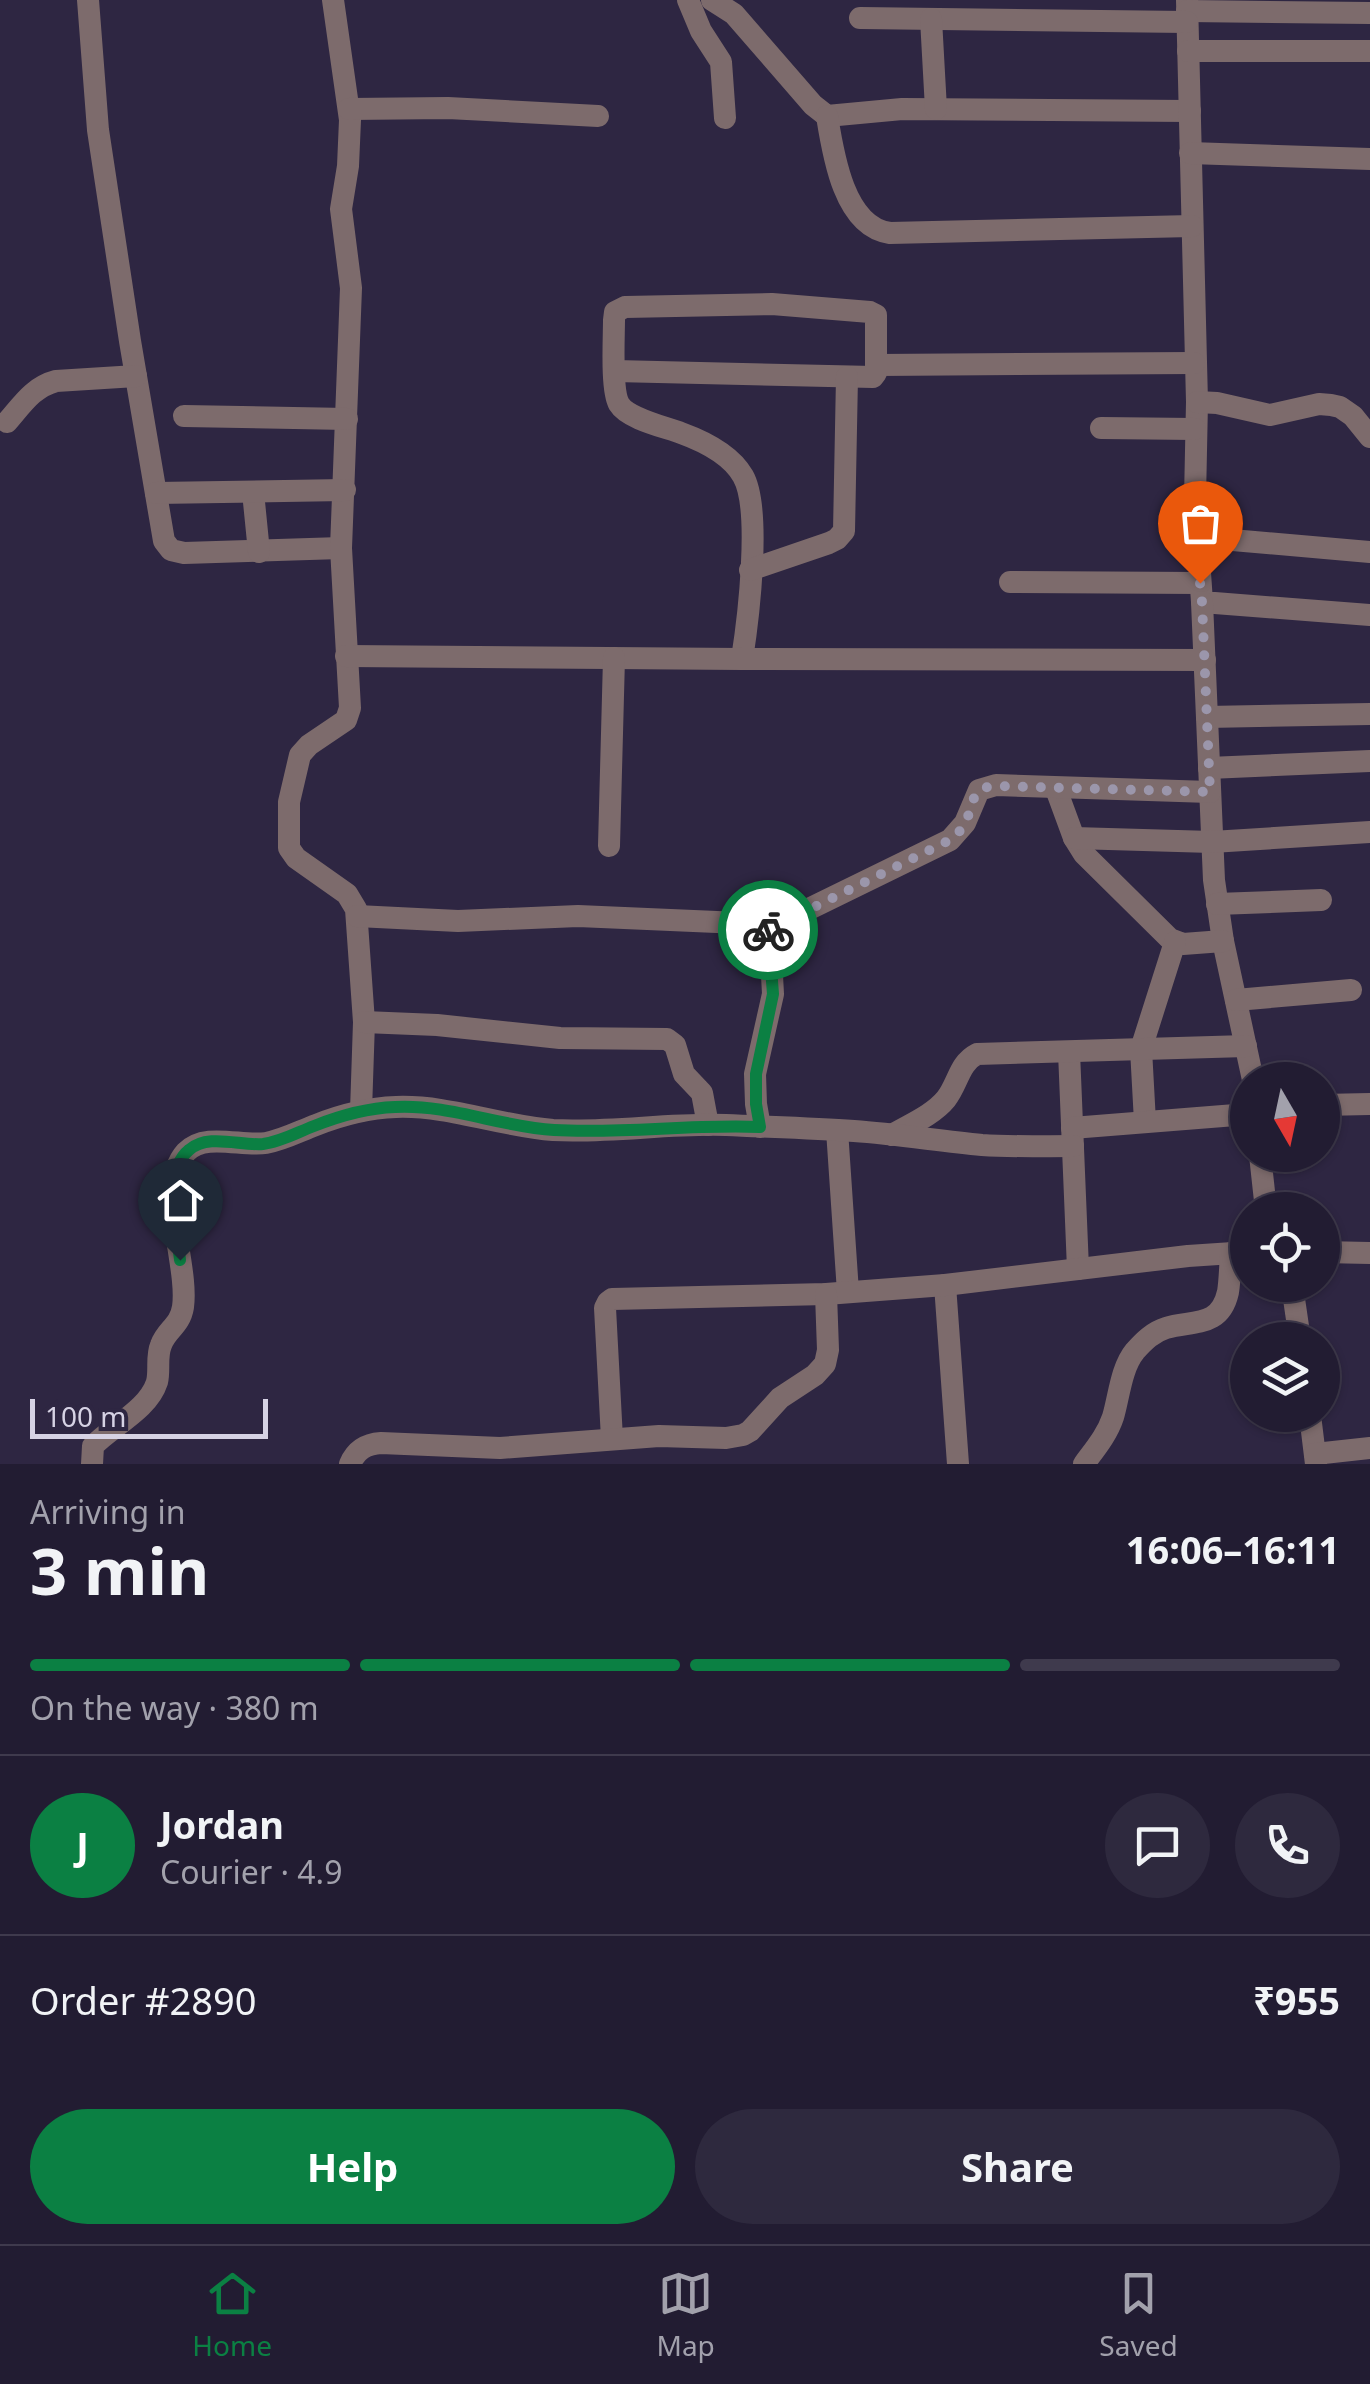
<!DOCTYPE html>
<meta charset="utf-8">
<style>
:root{--surface:#221c32;--page:#2e293e;--text:#f1f3f6;--muted:#a2a1ac;--line:#3f3a4d;--accent:#0b8043}
body{margin:0;font-family:"Noto Sans",sans-serif;background:var(--page);color:var(--text);height:100vh;display:flex;flex-direction:column;font-size:38px;white-space:nowrap}
*{box-sizing:border-box;margin:0}
p{font-size:32px;color:var(--muted)}
.icon{flex:none;width:55px;height:55px;fill:none;stroke:currentColor;stroke-width:2;stroke-linecap:round;stroke-linejoin:round}
.map{position:relative;height:1464px;overflow:hidden}
.drawer{display:flex;flex-direction:column;background:var(--surface);flex:1}
.drawer>*{flex:none}
.needle{width:65px;rotate:171deg}
.buttons{position:absolute;left:1230px;top:1062px;display:grid;gap:20px}
.buttons a{display:grid;place-items:center;width:110px;height:110px;border-radius:50%;background:var(--surface);box-shadow:0 2px 8px #0004,0 0 0 2px var(--line);font-size:50px}
.scale{position:absolute;left:30px;bottom:25px;width:238px;box-sizing:border-box;padding-left:10px;border:5px solid #d6d2e4;border-top:0;font-size:28px;line-height:35px;white-space:nowrap;color:#d6d2e4;-webkit-text-stroke:8px #2e2642;paint-order:stroke}
.pin{position:absolute;display:grid;place-items:center;width:85px;height:85px;color:#fff;margin:-102px -42px;border-radius:50% 50% 50% 0;rotate:-45deg;box-shadow:0 0 10px #0007}
.pin .icon{rotate:45deg}
.courier{position:absolute;display:grid;place-items:center;width:100px;height:100px;margin:-50px;border:8px solid #0b8043;border-radius:50%;background:#fff;color:#222;box-shadow:0 2px 12px #0007}
.summary em{font-style:normal;font-weight:700}
.summary div{display:flex;flex-direction:column-reverse}
.summary{display:flex;align-items:center;justify-content:space-between;height:170px;padding:0 30px}
h1{font-size:65px;font-weight:700;line-height:75px}
.bar{display:grid;grid-template-columns:repeat(4,1fr);gap:15px 10px;align-content:center;height:120px;padding:0 30px}
.bar i{height:12px;border-radius:8px;background:var(--line)}
.bar .active{background:var(--accent)}
.bar p{grid-column:span 4}
.line{display:flex;align-items:center;gap:25px;padding:0 30px;border-top:2px solid var(--line)}
.line div{flex:1}
.round{display:grid;place-items:center;flex:none;width:105px;height:105px;border-radius:52px;background:var(--page)}
.primary-button{display:flex;gap:20px;margin-top:auto;padding:20px 30px}
.primary-button a{flex:1;height:115px;border-radius:60px;background:var(--accent);color:#fff;font-size:40px;font-weight:700;line-height:115px;text-align:center}
.primary-button a+a{background:var(--page);color:var(--text)}
.dock{display:flex;justify-content:space-around;align-items:center;height:140px;border-top:2px solid var(--line);background:var(--surface);font-size:28px;color:var(--muted)}
.dock a{display:grid;justify-items:center;gap:5px}
.dock .active{color:var(--accent)}
.map>svg:first-child{display:block}
.lines{fill:none;stroke-linecap:round;stroke-linejoin:round}
.minor{stroke:#7d6b6c;stroke-width:22}
.done{stroke:#9b96ab;stroke-width:10;stroke-dasharray:0 18}
.route{stroke:#0b8043;stroke-width:12}
</style>
<div class="map">
<svg width="1370" height="1464" viewBox="0 0 1370 1464">
<rect width="100%" height="100%" fill="#2e2642"/>
<g class="lines">
<g class="minor">
<polyline points="88,0 98,130 130,341 164,541 171,550 184,553 341,548"/>
<polyline points="333,0 350,120 348,166 341,209 351,288 341,548 350,708 346,720 309,745 300,755 289,802 289,848 296,858 347,894 356,909 364,1022 361,1111"/>
<polyline points="688,0 701,31 721,62 725,118"/>
<polyline points="712,0 734,14 813,105 827,116 902,109 1190,111"/>
<polyline points="1187,0 1197,402 1195,499 1202,602 1370,615"/>
<polyline points="1187,11 1370,13"/>
<polyline points="860,18 1187,22"/>
<polyline points="931,19 936,109"/>
<polyline points="1188,51 1370,51"/>
<polyline points="349,109 448,108 598,116"/>
<path d="M 827,116 C 833,154 844,227 890,233 L 1192,226"/>
<polyline points="1190,153 1370,159"/>
<polyline points="877,365 1194,363"/>
<path d="M 615,371 L 873,377 L 876,373 L 876,315 L 870,312 L 772,304 L 625,307 L 615,312 L 614,320 C 614,338 611,390 619,404 C 628,419 665,427 681,433 C 703,441 731,455 743,476 C 762,509 748,621 742,659"/>
<polyline points="1197,402 1217,403 1270,415 1319,404 1331,405 1340,407 1353,416 1370,437"/>
<polyline points="184,416 347,419"/>
<path d="M 7,422 C 22,405 33,387 56,381 L 136,376"/>
<polyline points="1101,428 1195,429"/>
<polyline points="253,492 259,552"/>
<polyline points="156,493 345,490"/>
<polyline points="1198,537 1370,552"/>
<polyline points="750,570 829,543 837,539 844,531 847,377"/>
<polyline points="1010,582 1200,583"/>
<polyline points="1202,602 1214,880 1223,941 1253,1080"/>
<polyline points="346,656 742,659 1205,660"/>
<polyline points="1207,717 1370,714"/>
<polyline points="1209,768 1370,761"/>
<polyline points="1056,789 1074,838 1084,854 1170,939 1183,944 1223,941"/>
<polyline points="1074,838 1212,842 1370,832"/>
<polyline points="609,846 614,658"/>
<polyline points="1217,904 1321,900"/>
<polyline points="357,916 458,921 578,916 763,924 768,929 770,938 773,994 755,1074 756,1104 760,1127"/>
<polyline points="768,929 950,840 965,823 979,790 996,785 1210,792"/>
<polyline points="1236,1000 1351,990"/>
<polyline points="364,1022 437,1025 560,1038 667,1039 675,1045 684,1074 702,1093 708,1125"/>
<polyline points="1069,1052 1078,1269"/>
<polyline points="1322,1105 1370,1104"/>
<polyline points="1145,1122 1141,1049 1175,942"/>
<polyline points="1072,1128 1248,1114"/>
<polyline points="837,1130 848,1292"/>
<path d="M 892,1135 C 909,1125 933,1115 946,1099 C 958,1084 959,1063 977,1054 L 1246,1046"/>
<polyline points="1260,1155 1266,1210"/>
<polyline points="1322,1252 1370,1253"/>
<polyline points="945,1285 958,1464"/>
<polyline points="1292,1285 1300,1340"/>
<polyline points="1310,1415 1316,1464"/>
<polyline points="612,1439 605,1308 608,1302 612,1299 826,1294 945,1285 1188,1256 1248,1252"/>
<polyline points="1315,1454 1370,1448"/>
<path d="M 92,1464 L 93,1446 C 112,1426 148,1410 157,1382 C 160,1370 156,1357 161,1345 C 166,1330 180,1326 183,1307 C 189,1264 155,1186 186,1152 C 205,1132 242,1147 266,1143 C 283,1140 300,1131 316,1125 C 341,1115 369,1108 396,1107 C 449,1105 500,1126 553,1130 C 611,1133 668,1123 726,1125 C 769,1127 812,1128 854,1131 C 897,1134 939,1141 982,1145 C 1012,1147 1042,1146 1073,1146"/>
<path d="M 350,1464 C 356,1450 366,1444 381,1443 L 500,1448 L 659,1436 L 726,1438 L 743,1435 L 750,1431 L 780,1398 L 815,1375 L 825,1364 L 828,1350 L 826,1294"/>
<path d="M 1084,1464 C 1095,1449 1107,1435 1113,1417 C 1119,1397 1121,1368 1135,1351 C 1144,1341 1153,1332 1166,1328 C 1193,1320 1220,1328 1228,1292 C 1230,1280 1230,1266 1231,1253"/>
</g>
</g>
<g class="lines">
<path class="done" d="M 768,930 L 950,840 C 957,834 963,829 966,821 C 975,802 970,787 996,786 L 1210,792 L 1202,602 L 1200,583"/>
<path class="route" d="M 180,1260 C 177,1229 162,1172 189,1150 C 208,1133 240,1146 263,1144 C 281,1142 298,1132 314,1126 C 339,1116 368,1108 395,1107 C 449,1104 501,1127 554,1130 C 623,1134 691,1124 760,1127 L 756,1104 L 756,1074 L 773,994 L 768,930"/>
</g>
</svg>
<div class="buttons">
<a><svg class="needle" viewBox="-14 -14 28 28"><path d="M0-13l5 13h-10z" fill="#e53935"/><path d="M0 13l5-13h-10z" fill="#a2a1ac"/></svg></a>
<a><svg class="icon" aria-label="locate" viewBox="0 0 24 24"><circle cx="12" cy="12" r="6"/><path d="M12 2v4M12 18v4M2 12h4M18 12h4"/></svg></a>
<a><svg class="icon" aria-label="layers" viewBox="0 0 24 24"><path d="M12 4l9 5-9 5-9-5zM3 14l9 5 9-5"/></svg></a>
</div>
<div class="scale">100 m</div>
<div class="pin" style="left:1200px;top:583px;background:#ea580c"><svg class="icon" aria-label="bag" viewBox="0 0 24 24"><path d="M5 8h14l-1 12H6zM9 8a3 3 0 0 1 6 0"/></svg></div>
<div class="pin" style="left:180px;top:1260px;background:#1f2937"><svg class="icon" aria-label="home" viewBox="0 0 24 24"><path d="M3 11l9-7 9 7M6 9v11h12V9"/></svg></div>
<div class="courier" style="left:768px;top:930px"><svg class="icon" aria-label="bike" viewBox="0 0 24 24"><circle cx="6" cy="16" r="4"/><circle cx="18" cy="16" r="4"/><path d="M6 16l4-8h5l3 8M10 8l3 8H6M13 5h3"/></svg></div>
</div>
<section class="drawer">
<div class="summary"><div><h1>3 min</h1><p>Arriving in</p></div><em>16:06–16:11</em></div>
<div class="bar"><i class="active"></i><i class="active"></i><i class="active"></i><i></i><p>On the way · 380 m</p></div>
<div class="line" style="height:180px"><b class="round" style="background:var(--accent);color:#fff">J</b><div><b>Jordan</b><p>Courier · 4.9</p></div><a class="round"><svg class="icon" aria-label="chat" viewBox="0 0 24 24"><path d="M4 5h16v11H9l-5 4z"/></svg></a><a class="round"><svg class="icon" aria-label="phone" viewBox="0 0 24 24"><path d="M5 4h4l2 5-3 2q2 4 5 5l2-3 5 2v4C11 20 4 13 5 4z"/></svg></a></div>
<div class="line" style="height:130px"><div>Order #2890</div><b>₹955</b></div>
<div class="primary-button"><a>Help</a><a>Share</a></div>
</section>
<nav class="dock">
<a class="active"><svg class="icon" aria-label="home" viewBox="0 0 24 24"><path d="M3 11l9-7 9 7M6 9v11h12V9"/></svg>Home</a>
<a><svg class="icon" aria-label="map" viewBox="0 0 24 24"><path d="M3 6l6-2 6 2 6-2v14l-6 2-6-2-6 2zM9 4v14M15 6v14"/></svg>Map</a>
<a><svg class="icon" aria-label="saved" viewBox="0 0 24 24"><path d="M7 4h10v16l-5-4-5 4z"/></svg>Saved</a>
</nav>
